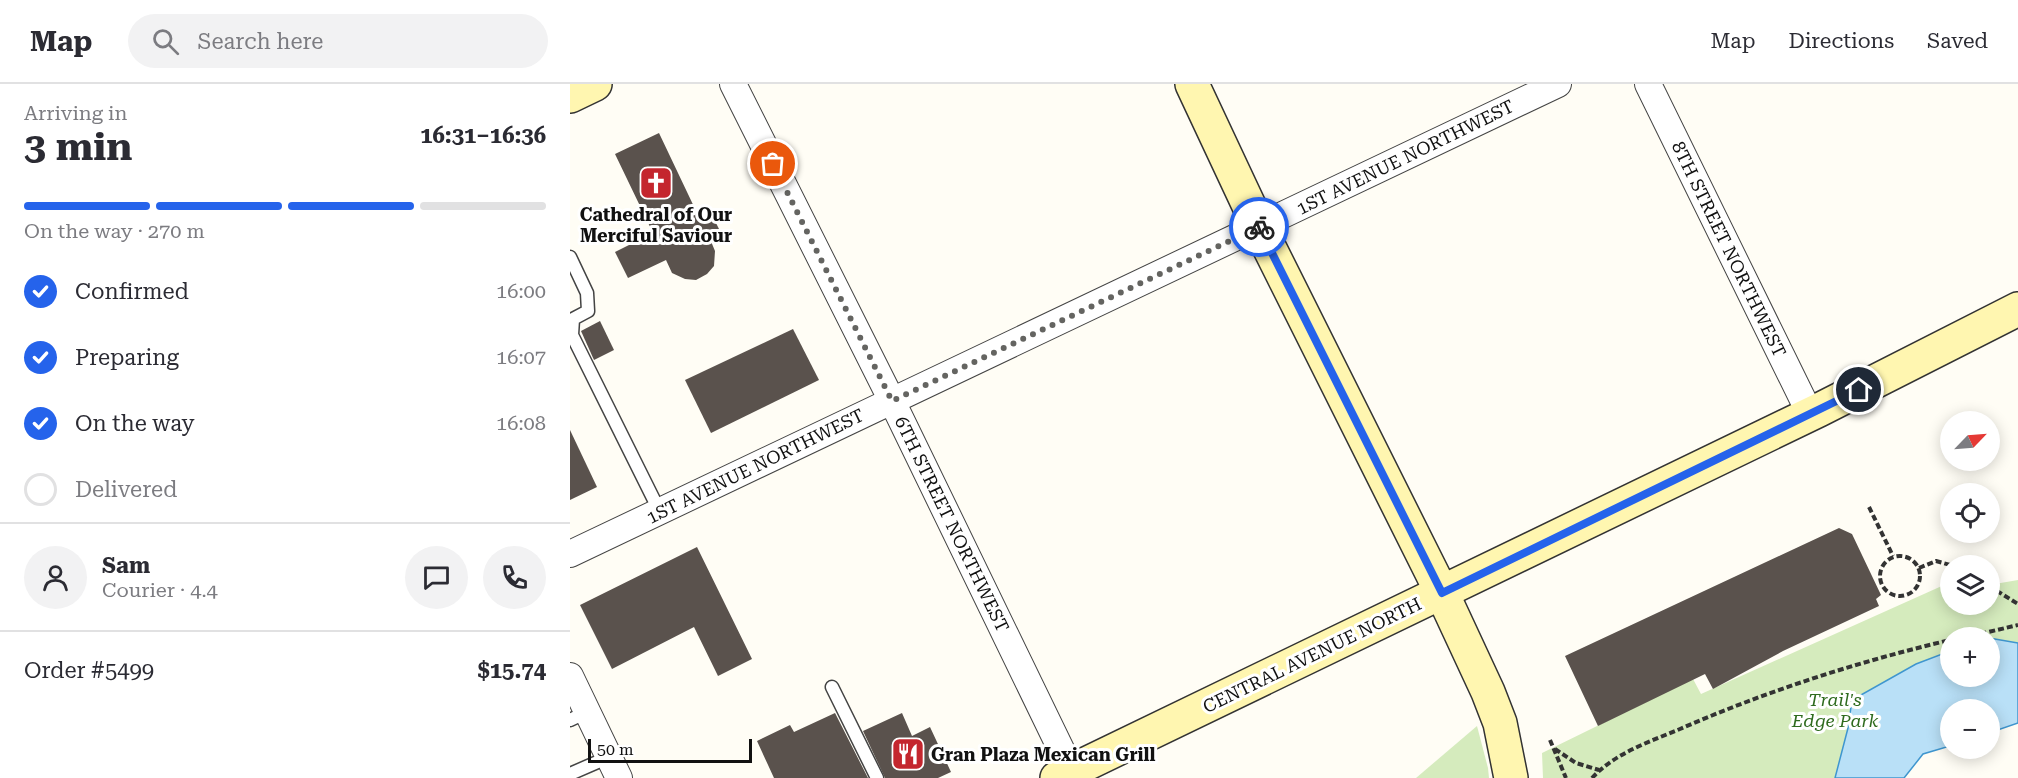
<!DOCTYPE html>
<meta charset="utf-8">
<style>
:root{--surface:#fff;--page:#f2f2f3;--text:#2b2b33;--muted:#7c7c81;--line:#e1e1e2;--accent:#2563eb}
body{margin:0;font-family:"Roboto Serif",serif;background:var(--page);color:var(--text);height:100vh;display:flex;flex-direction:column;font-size:22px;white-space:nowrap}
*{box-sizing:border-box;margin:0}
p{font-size:20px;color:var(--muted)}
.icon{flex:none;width:33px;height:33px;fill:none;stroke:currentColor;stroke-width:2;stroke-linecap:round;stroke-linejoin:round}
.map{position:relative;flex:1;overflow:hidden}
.panel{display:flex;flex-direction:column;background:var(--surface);width:570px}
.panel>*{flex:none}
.needle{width:39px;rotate:65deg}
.buttons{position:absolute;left:1370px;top:327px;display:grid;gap:12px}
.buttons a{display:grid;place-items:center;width:60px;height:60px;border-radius:50%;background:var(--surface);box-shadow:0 3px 15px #0003;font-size:30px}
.scale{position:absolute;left:18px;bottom:15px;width:164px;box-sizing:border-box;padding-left:6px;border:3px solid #111;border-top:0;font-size:16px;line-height:21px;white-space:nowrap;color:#111;-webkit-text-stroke:4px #fff;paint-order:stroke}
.pin{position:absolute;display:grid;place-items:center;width:51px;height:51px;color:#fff;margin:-26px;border:3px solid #fff;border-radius:50%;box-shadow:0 2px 6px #0007}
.courier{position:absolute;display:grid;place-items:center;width:60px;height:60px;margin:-30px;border:4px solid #2563eb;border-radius:50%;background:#fff;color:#222;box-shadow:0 2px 8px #0007}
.summary em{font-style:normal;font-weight:700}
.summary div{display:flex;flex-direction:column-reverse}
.summary{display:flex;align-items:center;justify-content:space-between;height:102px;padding:0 24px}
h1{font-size:39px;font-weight:700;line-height:45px}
.bar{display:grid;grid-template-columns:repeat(4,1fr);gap:9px 6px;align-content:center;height:72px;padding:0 24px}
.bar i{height:8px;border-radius:4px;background:var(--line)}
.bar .selected{background:var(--accent)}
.bar p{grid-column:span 4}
.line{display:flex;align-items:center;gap:15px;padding:0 24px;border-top:2px solid var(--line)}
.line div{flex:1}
.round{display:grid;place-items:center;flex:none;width:63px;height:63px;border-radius:32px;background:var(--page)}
ol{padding:0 24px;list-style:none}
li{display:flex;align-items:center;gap:18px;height:66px}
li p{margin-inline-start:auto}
li .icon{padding:6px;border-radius:50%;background:var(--accent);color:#fff;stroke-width:4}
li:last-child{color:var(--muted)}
li i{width:33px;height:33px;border:3px solid var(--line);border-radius:50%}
header{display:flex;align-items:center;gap:36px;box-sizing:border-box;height:84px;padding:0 30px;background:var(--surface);border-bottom:2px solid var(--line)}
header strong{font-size:28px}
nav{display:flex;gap:33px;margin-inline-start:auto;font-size:21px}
.search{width:420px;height:54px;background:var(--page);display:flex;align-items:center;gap:15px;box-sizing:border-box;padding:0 21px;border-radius:33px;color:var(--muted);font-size:22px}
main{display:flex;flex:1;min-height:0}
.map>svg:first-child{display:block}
.green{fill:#d5ebbd;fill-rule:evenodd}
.water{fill:#b9e0f7;stroke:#3f96cf;stroke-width:1.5}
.building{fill:#5a524d}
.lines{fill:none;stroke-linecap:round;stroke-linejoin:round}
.lane-casing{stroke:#444;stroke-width:15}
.street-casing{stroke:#444;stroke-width:28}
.secondary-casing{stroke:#333;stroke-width:36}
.path{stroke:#333;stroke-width:4;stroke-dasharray:6 3;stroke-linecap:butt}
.lane{stroke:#fff;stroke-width:12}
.street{stroke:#fff;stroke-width:26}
.secondary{stroke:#fff6b0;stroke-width:33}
.done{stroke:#646461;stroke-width:6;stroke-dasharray:0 10.8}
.route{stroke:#2563eb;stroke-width:8}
.labels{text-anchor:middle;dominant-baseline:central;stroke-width:6;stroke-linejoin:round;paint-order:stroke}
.street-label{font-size:18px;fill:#111;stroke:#fff}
.poi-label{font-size:18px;font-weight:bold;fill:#111;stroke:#fff}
.park-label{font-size:18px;font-style:italic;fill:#2f6b1f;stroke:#fff}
</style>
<header>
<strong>Map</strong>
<div class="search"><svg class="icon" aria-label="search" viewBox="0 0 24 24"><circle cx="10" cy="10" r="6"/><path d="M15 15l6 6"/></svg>Search here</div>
<nav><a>Map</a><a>Directions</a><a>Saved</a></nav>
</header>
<main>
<section class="panel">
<div class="summary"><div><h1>3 min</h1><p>Arriving in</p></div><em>16:31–16:36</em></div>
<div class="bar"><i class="selected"></i><i class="selected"></i><i class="selected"></i><i></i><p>On the way · 270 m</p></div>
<ol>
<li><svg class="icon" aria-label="check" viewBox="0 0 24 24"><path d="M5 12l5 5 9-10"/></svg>Confirmed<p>16:00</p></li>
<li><svg class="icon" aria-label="check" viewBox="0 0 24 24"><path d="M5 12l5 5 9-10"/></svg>Preparing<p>16:07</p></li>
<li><svg class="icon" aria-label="check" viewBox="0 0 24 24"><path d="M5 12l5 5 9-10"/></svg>On the way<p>16:08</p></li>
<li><i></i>Delivered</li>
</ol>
<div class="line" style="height:108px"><a class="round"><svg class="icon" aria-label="person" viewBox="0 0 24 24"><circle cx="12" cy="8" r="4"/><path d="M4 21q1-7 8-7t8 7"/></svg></a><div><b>Sam</b><p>Courier · 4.4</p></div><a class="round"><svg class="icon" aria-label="chat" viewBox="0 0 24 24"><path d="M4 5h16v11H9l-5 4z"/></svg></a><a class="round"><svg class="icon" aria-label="phone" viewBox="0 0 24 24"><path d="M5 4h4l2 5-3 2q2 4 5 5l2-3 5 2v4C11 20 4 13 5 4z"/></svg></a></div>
<div class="line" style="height:78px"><div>Order #5499</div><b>$15.74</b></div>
</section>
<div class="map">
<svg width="1448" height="694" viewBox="0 0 1448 694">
<rect width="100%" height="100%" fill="#fffdf5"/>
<g class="green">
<path d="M 1448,496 L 1448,607 L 1383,622 L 1303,694 L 973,694 L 972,669 L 1123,595 L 1131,610 L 1374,501 L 1377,508 L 1380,508 L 1380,520 L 1419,520 L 1419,501 ZM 1380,554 L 1419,554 L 1419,592 L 1380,592 Z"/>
<polygon points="907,642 918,684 919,694 846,694"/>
</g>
<polygon class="water" points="1419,554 1448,559 1448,639 1419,649 1419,626 1380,626 1380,662 1353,670 1334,694 1265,694 1278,644 1282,616 1346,580 1380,567 1380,592 1419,592"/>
<g class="building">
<polygon points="89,49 127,129 138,123 151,149 140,155 145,167 144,182 137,190 126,196 115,195 102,189 96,176 58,194 45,168 83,149 45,70"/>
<polygon points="30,237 44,266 24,276 11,247"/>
<polygon points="223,245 249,296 141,349 115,296"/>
<polygon points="0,346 27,403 0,416"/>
<polygon points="1269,444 1282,450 1311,511 1306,515 1309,522 1213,567 1143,605 1135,590 1028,642 995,572"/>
<polygon points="127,463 182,575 148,592 124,543 42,585 10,521"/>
<polygon points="265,629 298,694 204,694 187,657 220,641 224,648"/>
<polygon points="332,629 342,652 360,643 381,688 368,694 315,694 293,647"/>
</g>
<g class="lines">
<defs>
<g id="lane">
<polyline points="0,173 17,209 18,227 3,235 2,251 90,428"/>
<polyline points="262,603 307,694"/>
<polyline points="0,636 17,628"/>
<polyline points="0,690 39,673"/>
</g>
<g id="street">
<polyline points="163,0 322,317 502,688"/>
<polyline points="1078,0 1240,330"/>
<polyline points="0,470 988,0"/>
<polyline points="0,592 49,694"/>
</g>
<g id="secondary">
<polyline points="622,0 689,143 872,509 918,608 930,639 941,694"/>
<polyline points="0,12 25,0"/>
<polyline points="487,694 1249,326 1448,225"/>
</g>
</defs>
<use href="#lane" class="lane-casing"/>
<use href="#street" class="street-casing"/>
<use href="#secondary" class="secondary-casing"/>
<g class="path">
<polyline points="1299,423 1323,472"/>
<circle cx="1330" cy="492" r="20"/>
<polyline points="1349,484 1366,477 1384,482"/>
<polyline points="1419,502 1448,520"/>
<polyline points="1393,554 1448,541"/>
<polyline points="980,656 996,694"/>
<polyline points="985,665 1006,679 1029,686"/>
<path d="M 1022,694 C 1045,669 1079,658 1110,645 C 1197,607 1287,578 1380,556"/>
</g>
<use href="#lane" class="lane"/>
<use href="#street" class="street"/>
<use href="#secondary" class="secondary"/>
</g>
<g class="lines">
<polyline class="done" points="203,80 322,317 689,143"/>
<polyline class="route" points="689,143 872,509 1289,306"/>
</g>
<defs>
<symbol id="church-square" viewBox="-11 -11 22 22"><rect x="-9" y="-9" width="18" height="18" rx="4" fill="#c4262e" stroke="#fff"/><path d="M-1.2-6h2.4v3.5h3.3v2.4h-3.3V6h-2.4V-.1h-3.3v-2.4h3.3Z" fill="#fff"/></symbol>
<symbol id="restaurant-square" viewBox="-11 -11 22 22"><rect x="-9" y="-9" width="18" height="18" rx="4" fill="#c4262e" stroke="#fff"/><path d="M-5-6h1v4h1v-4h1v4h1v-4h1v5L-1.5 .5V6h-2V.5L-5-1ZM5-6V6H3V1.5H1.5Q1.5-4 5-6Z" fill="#fff"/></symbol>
</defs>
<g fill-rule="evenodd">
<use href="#church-square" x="67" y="80" width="38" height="38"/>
<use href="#restaurant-square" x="319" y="651" width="38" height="38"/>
</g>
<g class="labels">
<g class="street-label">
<text transform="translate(835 73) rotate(-26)">1ST AVENUE NORTHWEST</text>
<text transform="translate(1159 165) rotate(64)">8TH STREET NORTHWEST</text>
<text transform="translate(185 382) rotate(-26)">1ST AVENUE NORTHWEST</text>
<text transform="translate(382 440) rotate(64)">6TH STREET NORTHWEST</text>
<text transform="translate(742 571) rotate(-26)">CENTRAL AVENUE NORTH</text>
</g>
<g class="poi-label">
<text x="86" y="130">Cathedral of Our<tspan x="86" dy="21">Merciful Saviour</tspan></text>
<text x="361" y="670" text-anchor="start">Gran Plaza Mexican Grill</text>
</g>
<g class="park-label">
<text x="1265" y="615">Trail's<tspan x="1265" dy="21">Edge Park</tspan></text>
</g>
</g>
</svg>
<div class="buttons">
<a><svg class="needle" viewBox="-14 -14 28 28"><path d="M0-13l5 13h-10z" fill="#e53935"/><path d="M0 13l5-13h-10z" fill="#7c7c81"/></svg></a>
<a><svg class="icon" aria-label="locate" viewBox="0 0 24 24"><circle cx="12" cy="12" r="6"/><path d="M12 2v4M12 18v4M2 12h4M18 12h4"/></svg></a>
<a><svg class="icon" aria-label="layers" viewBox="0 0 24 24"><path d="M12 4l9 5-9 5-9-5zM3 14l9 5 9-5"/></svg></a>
<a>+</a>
<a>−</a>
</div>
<div class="scale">50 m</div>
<div class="pin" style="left:203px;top:80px;background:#ea580c"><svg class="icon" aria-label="bag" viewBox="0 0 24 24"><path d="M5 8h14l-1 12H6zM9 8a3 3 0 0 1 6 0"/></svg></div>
<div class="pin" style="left:1289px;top:306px;background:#1f2937"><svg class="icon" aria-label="home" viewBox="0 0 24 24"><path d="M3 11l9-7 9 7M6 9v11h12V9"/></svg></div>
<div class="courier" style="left:689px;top:143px"><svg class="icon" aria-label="bike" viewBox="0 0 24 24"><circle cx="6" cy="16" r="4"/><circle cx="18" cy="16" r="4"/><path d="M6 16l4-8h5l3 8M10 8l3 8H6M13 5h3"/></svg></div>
</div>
</main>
